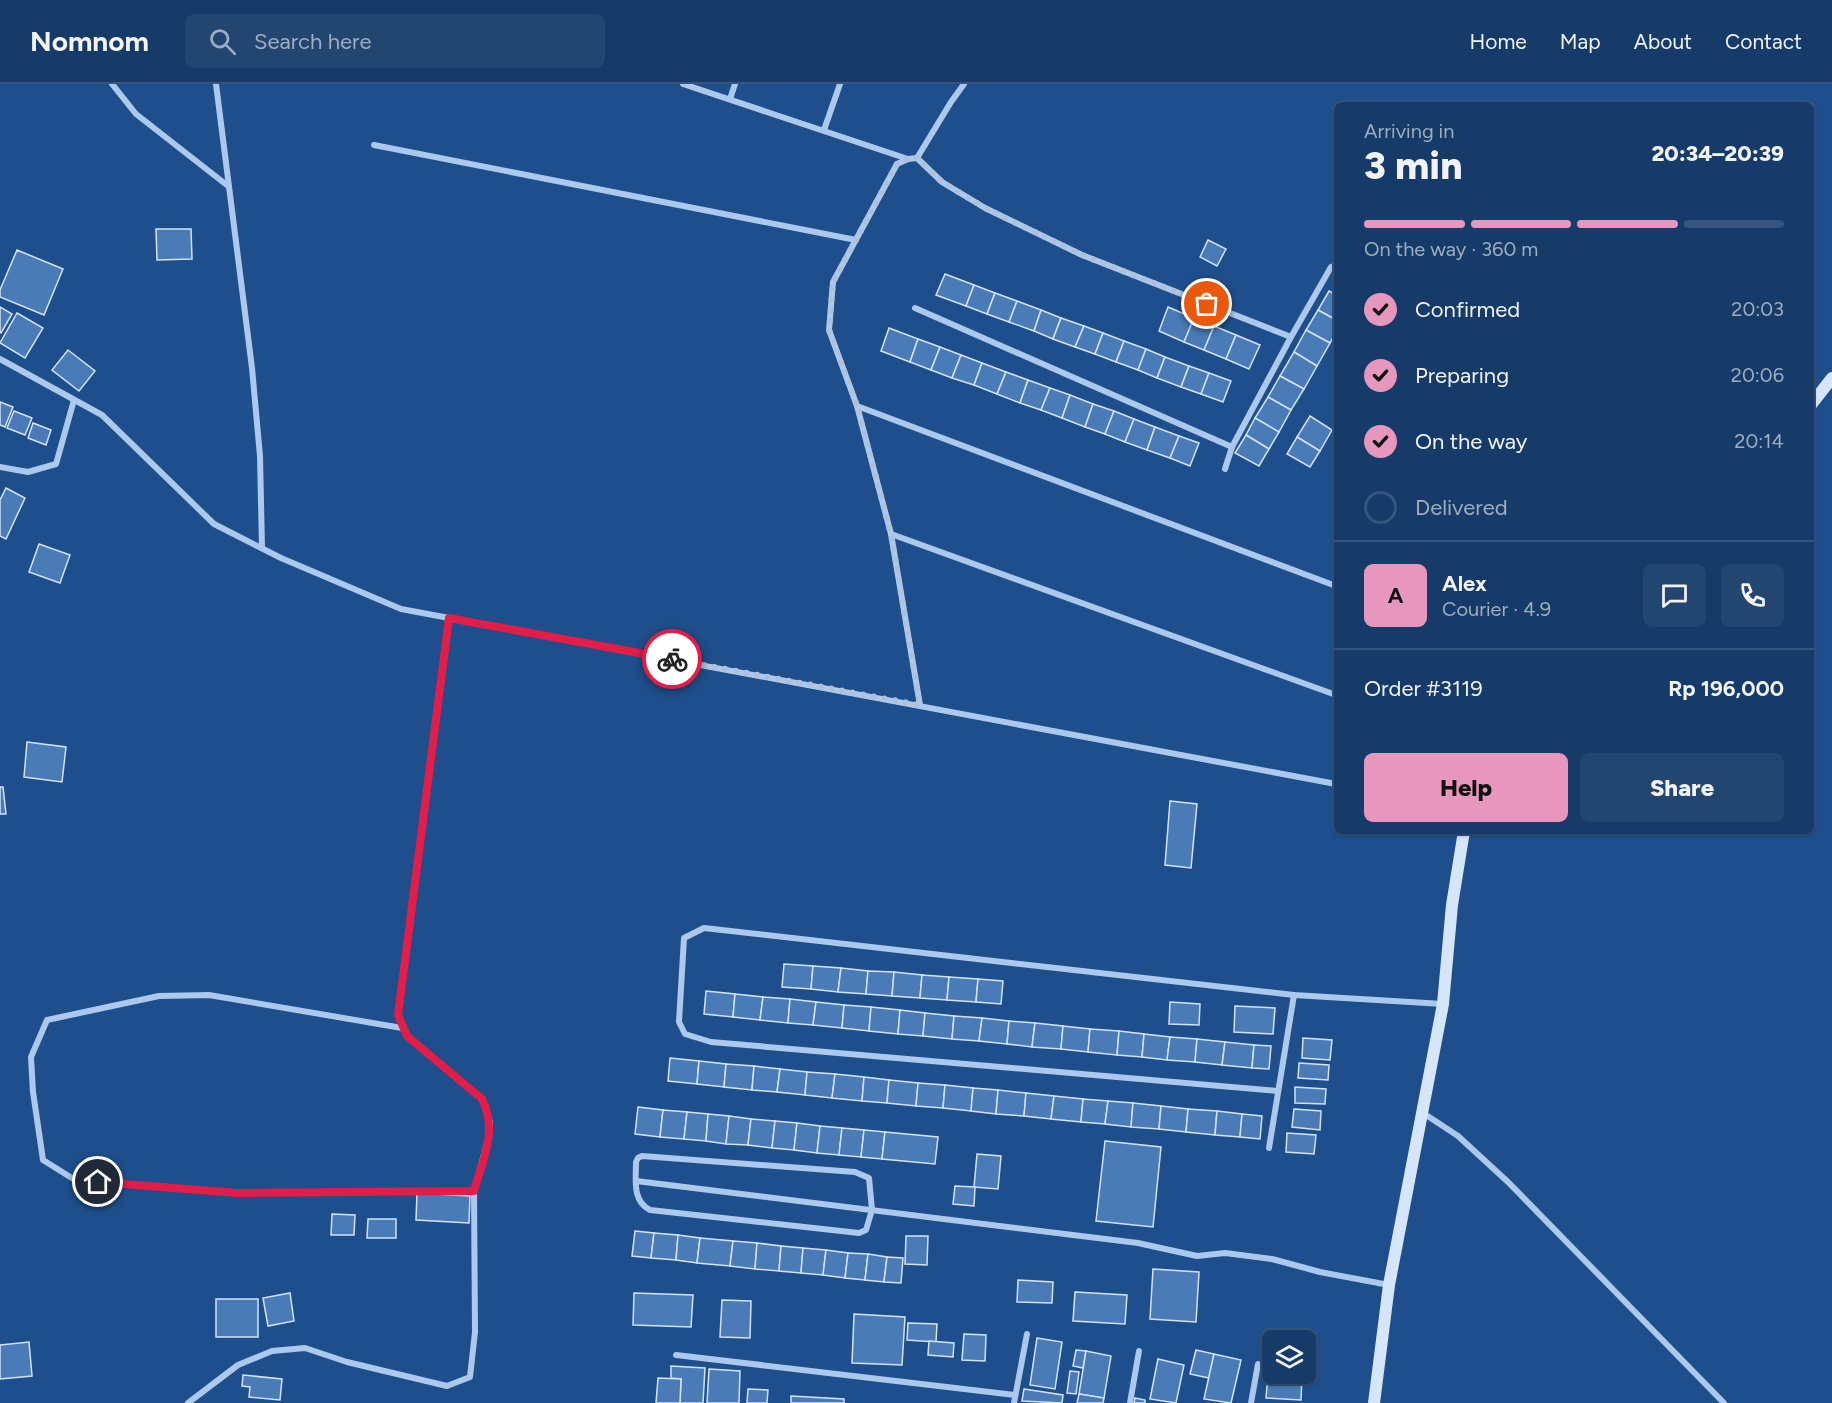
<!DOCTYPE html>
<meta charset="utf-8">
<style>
:root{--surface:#163b69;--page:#234671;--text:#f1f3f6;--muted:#9eadc0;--line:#35557d;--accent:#e797bd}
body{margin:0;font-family:Figtree,sans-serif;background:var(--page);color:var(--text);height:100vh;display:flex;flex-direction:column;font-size:22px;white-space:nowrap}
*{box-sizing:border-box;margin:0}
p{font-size:20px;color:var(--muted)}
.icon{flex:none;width:33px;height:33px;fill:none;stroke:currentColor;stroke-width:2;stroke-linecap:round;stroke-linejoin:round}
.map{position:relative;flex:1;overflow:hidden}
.panel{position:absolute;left:1334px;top:18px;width:480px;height:732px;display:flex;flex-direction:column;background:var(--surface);border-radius:9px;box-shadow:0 2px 4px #0004,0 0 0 2px var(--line)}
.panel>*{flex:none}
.fabs{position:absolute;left:1262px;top:1246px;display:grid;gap:12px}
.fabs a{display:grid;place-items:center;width:54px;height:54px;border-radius:9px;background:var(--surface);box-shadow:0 2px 4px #0004,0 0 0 2px var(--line);font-size:30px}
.pin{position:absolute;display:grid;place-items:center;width:51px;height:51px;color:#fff;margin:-26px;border:3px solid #fff;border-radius:50%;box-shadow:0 2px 6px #0007}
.courier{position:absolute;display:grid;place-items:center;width:60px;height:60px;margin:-30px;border:4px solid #e11d48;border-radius:50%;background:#fff;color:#222;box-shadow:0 2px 8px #0007}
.summary em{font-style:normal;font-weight:800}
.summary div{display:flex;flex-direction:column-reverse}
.summary{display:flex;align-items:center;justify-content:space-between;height:102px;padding:0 30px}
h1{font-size:39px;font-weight:800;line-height:45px}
.bar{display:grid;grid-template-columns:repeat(4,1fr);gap:9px 6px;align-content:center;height:72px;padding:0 30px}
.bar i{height:8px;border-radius:4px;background:var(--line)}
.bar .current{background:var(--accent)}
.bar p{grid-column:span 4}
.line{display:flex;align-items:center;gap:15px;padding:0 30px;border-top:2px solid var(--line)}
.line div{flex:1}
.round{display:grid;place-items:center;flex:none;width:63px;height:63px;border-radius:9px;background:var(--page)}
ol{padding:0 30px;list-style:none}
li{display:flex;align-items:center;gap:18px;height:66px}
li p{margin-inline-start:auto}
li .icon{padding:6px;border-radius:50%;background:var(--accent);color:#111;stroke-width:4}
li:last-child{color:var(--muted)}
li i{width:33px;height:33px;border:3px solid var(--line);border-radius:50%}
.cta{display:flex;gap:12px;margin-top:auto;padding:12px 30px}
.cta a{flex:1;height:69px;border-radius:9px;background:var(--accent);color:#111;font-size:24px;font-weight:800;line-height:69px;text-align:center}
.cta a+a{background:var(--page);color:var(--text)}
header{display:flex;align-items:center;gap:36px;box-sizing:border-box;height:84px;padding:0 30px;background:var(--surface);border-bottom:2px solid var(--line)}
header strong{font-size:28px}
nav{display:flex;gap:33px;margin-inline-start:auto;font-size:21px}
.search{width:420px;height:54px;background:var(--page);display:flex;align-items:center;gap:15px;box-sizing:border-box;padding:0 21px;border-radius:9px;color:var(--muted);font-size:22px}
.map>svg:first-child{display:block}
.building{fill:#4a7bb6;stroke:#d0e3f9;stroke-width:1.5}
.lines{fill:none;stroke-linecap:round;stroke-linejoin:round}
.street{stroke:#aac9ec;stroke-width:6}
.secondary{stroke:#d6e6f9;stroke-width:12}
.done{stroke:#b0c1d7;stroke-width:6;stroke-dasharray:0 10.8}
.route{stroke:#e11d48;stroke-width:8}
</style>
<header>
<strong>Nomnom</strong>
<div class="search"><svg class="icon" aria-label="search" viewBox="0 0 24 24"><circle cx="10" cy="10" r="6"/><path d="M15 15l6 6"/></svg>Search here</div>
<nav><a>Home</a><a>Map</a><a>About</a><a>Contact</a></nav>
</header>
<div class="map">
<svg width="1832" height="1319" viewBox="0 0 1832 1319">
<rect width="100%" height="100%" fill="#1e4f8c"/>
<g class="building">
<polygon points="156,145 191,145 192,175 157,176"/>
<polygon points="1208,156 1226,165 1217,182 1200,173"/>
<polygon points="17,166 63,185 44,231 0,213 0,206"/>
<polygon points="945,190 974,201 966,222 936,211"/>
<polygon points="974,201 995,209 987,230 966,222"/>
<polygon points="1329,207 1336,211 1336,236 1318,226"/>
<polygon points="995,209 1017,217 1009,238 987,230"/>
<polygon points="1017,217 1041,226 1034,247 1009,238"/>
<polygon points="0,223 12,230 1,249 0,248"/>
<polygon points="1168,223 1194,234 1184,258 1159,247"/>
<polygon points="1041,226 1061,234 1053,255 1034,247"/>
<polygon points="1318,226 1336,236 1336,248 1330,259 1306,246"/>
<polygon points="17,229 43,244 25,274 0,259"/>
<polygon points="1061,234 1084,242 1075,263 1053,255"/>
<polygon points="1194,234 1214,242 1204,266 1184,258"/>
<polygon points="1084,242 1103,249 1095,270 1075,263"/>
<polygon points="1214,242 1236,251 1226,275 1204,266"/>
<polygon points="889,244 918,255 910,278 881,267"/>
<polygon points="1306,246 1330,259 1317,282 1294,268"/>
<polygon points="1103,249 1124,257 1116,278 1095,270"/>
<polygon points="1236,251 1260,261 1249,285 1226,275"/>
<polygon points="918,255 940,263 931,286 910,278"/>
<polygon points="1124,257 1146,265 1138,286 1116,278"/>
<polygon points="940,263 961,271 952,294 931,286"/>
<polygon points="1146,265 1165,273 1157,294 1138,286"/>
<polygon points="68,266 95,287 79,307 52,286"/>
<polygon points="1294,268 1317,282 1304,305 1280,292"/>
<polygon points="961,271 982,279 974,301 952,294"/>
<polygon points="1165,273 1189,282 1181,303 1157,294"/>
<polygon points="982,279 1006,288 997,310 974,301"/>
<polygon points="1189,282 1209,289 1201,310 1181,303"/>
<polygon points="1006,288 1028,296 1020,319 997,310"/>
<polygon points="1209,289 1231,297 1223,318 1201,310"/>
<polygon points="1280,292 1304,305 1291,326 1268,313"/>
<polygon points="1028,296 1050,304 1041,326 1020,319"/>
<polygon points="1050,304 1070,311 1062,334 1041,326"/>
<polygon points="1070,311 1093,320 1085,343 1062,334"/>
<polygon points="1268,313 1291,326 1279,348 1255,334"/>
<polygon points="0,318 13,323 5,343 0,341"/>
<polygon points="1093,320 1114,327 1105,350 1085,343"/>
<polygon points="14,327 32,334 25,351 7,344"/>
<polygon points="1114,327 1134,335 1125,358 1105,350"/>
<polygon points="1310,332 1332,346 1320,367 1297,353"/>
<polygon points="1255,334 1279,348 1269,365 1246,351"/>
<polygon points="1134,335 1155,343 1147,366 1125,358"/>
<polygon points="33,339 51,346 46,361 28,354"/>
<polygon points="1155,343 1179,352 1170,374 1147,366"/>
<polygon points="1246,351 1269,365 1259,382 1235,369"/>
<polygon points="1179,352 1199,359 1190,382 1170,374"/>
<polygon points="1297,353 1320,367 1310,383 1287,370"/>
<polygon points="6,404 25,414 6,455 0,452 0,416"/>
<polygon points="39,460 70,471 60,499 29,488"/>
<polygon points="27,658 66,663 62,698 24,693"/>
<polygon points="0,703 3,703 6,730 0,730"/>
<polygon points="1170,717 1197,720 1191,784 1165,781"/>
<polygon points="784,880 813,882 811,905 782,903"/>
<polygon points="813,882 841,884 838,908 811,905"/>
<polygon points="841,884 868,887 866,910 838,908"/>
<polygon points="868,887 894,888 892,912 866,910"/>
<polygon points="894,888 922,891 920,914 892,912"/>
<polygon points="922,891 949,893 947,916 920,914"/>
<polygon points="949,893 978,895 976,918 947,916"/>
<polygon points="978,895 1003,897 1001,920 976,918"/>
<polygon points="706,907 735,910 733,933 704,930"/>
<polygon points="735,910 763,913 760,936 733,933"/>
<polygon points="763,913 790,915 788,939 760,936"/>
<polygon points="790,915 816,918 813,941 788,939"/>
<polygon points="816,918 844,921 842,944 813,941"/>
<polygon points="1170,918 1200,920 1199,941 1169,940"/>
<polygon points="844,921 871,923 869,947 842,944"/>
<polygon points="1235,922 1275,924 1273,950 1234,948"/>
<polygon points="871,923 900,926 898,950 869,947"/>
<polygon points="900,926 925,929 923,952 898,950"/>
<polygon points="925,929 954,932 952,955 923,952"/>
<polygon points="954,932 982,934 979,957 952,955"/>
<polygon points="982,934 1009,937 1007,960 979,957"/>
<polygon points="1009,937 1035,939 1032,963 1007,960"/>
<polygon points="1035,939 1063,942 1061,965 1032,963"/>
<polygon points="1063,942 1090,945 1088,968 1061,965"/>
<polygon points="1090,945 1119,947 1117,971 1088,968"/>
<polygon points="1119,947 1144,950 1142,973 1117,971"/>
<polygon points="1144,950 1170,953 1167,976 1142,973"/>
<polygon points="1170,953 1197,955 1195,978 1167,976"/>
<polygon points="1303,954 1332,956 1330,976 1302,974"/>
<polygon points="1197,955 1225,958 1222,981 1195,978"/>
<polygon points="1225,958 1254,961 1252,984 1222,981"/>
<polygon points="1254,961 1271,962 1269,985 1252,984"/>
<polygon points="670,974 699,977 697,1000 668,997"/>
<polygon points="699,977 726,980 724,1003 697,1000"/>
<polygon points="1299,979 1329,981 1328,996 1298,994"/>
<polygon points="726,980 754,982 752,1006 724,1003"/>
<polygon points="754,982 780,985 777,1008 752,1006"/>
<polygon points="780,985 807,988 805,1011 777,1008"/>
<polygon points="807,988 835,990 832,1014 805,1011"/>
<polygon points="835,990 864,993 862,1017 832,1014"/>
<polygon points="864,993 889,996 887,1019 862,1017"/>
<polygon points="889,996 918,999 916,1022 887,1019"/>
<polygon points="918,999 945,1001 943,1024 916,1022"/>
<polygon points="945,1001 973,1004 971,1027 943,1024"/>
<polygon points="1295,1003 1326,1005 1325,1020 1295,1019"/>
<polygon points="973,1004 998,1006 996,1030 971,1027"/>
<polygon points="998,1006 1026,1009 1024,1032 996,1030"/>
<polygon points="1026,1009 1054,1012 1051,1035 1024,1032"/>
<polygon points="1054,1012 1083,1015 1081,1038 1051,1035"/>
<polygon points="1083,1015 1108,1017 1105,1040 1081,1038"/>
<polygon points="1108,1017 1133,1019 1131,1043 1105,1040"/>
<polygon points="1133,1019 1161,1022 1159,1045 1131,1043"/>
<polygon points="1161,1022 1188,1025 1186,1048 1159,1045"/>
<polygon points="638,1023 663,1026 660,1053 635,1050"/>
<polygon points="1188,1025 1217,1027 1215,1051 1186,1048"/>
<polygon points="1294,1025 1321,1027 1320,1046 1292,1043"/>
<polygon points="663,1026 687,1028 684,1055 660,1053"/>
<polygon points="1217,1027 1242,1030 1240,1053 1215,1051"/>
<polygon points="687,1028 708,1030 706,1057 684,1055"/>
<polygon points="708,1030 729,1032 726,1060 706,1057"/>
<polygon points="1242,1030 1262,1032 1260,1055 1240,1053"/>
<polygon points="729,1032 751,1035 748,1061 726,1060"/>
<polygon points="751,1035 775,1037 772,1064 748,1061"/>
<polygon points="775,1037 797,1039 794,1066 772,1064"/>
<polygon points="797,1039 820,1042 817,1069 794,1066"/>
<polygon points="820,1042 842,1044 839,1071 817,1069"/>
<polygon points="842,1044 864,1046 861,1073 839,1071"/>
<polygon points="864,1046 885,1048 882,1075 861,1073"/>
<polygon points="885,1048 938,1053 935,1080 882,1075"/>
<polygon points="1287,1049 1316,1051 1314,1070 1286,1068"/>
<polygon points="1105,1057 1161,1063 1153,1143 1096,1137"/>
<polygon points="977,1070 1001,1072 998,1105 974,1103"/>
<polygon points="955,1102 975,1103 974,1122 953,1120"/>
<polygon points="417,1109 470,1112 469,1139 416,1136"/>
<polygon points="332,1130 355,1131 354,1151 331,1151"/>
<polygon points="368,1135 396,1135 396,1154 367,1154"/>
<polygon points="635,1147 654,1149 651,1174 632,1172"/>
<polygon points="654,1149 678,1151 676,1176 651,1174"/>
<polygon points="678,1151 700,1154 697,1179 676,1176"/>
<polygon points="906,1152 928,1152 927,1181 905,1180"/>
<polygon points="700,1154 733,1157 730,1182 697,1179"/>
<polygon points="733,1157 757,1159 755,1185 730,1182"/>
<polygon points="757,1159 781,1162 779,1187 755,1185"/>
<polygon points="781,1162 803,1164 801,1189 779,1187"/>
<polygon points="803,1164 826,1166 823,1191 801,1189"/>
<polygon points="826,1166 848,1169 845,1194 823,1191"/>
<polygon points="848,1169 868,1170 865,1196 845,1194"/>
<polygon points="868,1170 887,1173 884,1198 865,1196"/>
<polygon points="887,1173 903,1174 901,1199 884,1198"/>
<polygon points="1153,1185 1199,1188 1196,1238 1150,1235"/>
<polygon points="1018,1196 1053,1198 1052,1219 1017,1218"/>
<polygon points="1075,1208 1127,1211 1125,1240 1073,1237"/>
<polygon points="290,1209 294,1237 268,1242 263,1214"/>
<polygon points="634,1209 693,1211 691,1243 633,1241"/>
<rect x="216" y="1215" width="42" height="38"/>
<polygon points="722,1216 751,1217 750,1254 720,1253"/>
<polygon points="854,1230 905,1233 902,1281 852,1279"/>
<polygon points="908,1239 937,1240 936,1258 907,1256"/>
<polygon points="964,1250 986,1251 985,1277 962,1276"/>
<polygon points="1037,1254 1062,1258 1055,1305 1030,1301"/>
<polygon points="929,1257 954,1259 953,1273 928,1271"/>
<polygon points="29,1258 32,1292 0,1295 0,1261"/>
<polygon points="1076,1266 1086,1267 1083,1284 1073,1282"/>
<polygon points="1196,1266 1214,1270 1209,1294 1190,1290"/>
<polygon points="1086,1267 1111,1272 1104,1314 1079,1310"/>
<polygon points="1214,1270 1241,1276 1231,1319 1204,1315"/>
<polygon points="1158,1275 1184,1281 1176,1319 1150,1315"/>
<polygon points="671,1282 705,1284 703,1319 680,1319 681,1295 671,1294"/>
<polygon points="709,1285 740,1287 739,1319 707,1319"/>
<polygon points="1070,1287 1079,1288 1076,1310 1067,1309"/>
<polygon points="1268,1290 1302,1292 1301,1316 1266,1314"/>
<polygon points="243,1291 282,1295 280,1316 249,1313 250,1303 242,1302"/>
<polygon points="658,1294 681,1295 680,1319 656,1319"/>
<polygon points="748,1305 768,1306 767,1319 747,1319"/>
<polygon points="1024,1305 1063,1311 1062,1319 1022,1317"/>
<polygon points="1079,1310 1104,1314 1103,1319 1077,1319"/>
<polygon points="791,1312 844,1315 844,1319 791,1319"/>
<polygon points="1135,1314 1145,1316 1145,1319 1134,1319"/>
</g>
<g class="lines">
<g class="street">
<polyline points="112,0 136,30 228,102"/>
<polyline points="216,0 252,284 260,372 262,464"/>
<polyline points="683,0 908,75"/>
<polyline points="730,15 735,0"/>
<polyline points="824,46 840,0"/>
<polyline points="374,61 856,156"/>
<polyline points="917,74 908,75 897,80 833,198 829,246 857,322 891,450 920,621"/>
<polyline points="917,74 942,98 985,124 1082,171 1291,253"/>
<polyline points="917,74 951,18 964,0"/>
<polyline points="915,224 1232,363"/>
<polyline points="0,275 102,331 214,440 281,474 401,525 1336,700"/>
<polyline points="857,322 1336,502"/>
<polyline points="0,383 28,388 56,380 74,316"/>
<polyline points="1225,385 1232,363 1291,253 1331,183 1336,181"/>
<polyline points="891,450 1336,611"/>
<polyline points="402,944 209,911 159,912 47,936 31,973 33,1008 43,1076 75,1096 237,1109 474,1107"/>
<polyline points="1278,1007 711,958 685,950 679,938 684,854 704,844 1294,911 1443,920"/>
<polyline points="1423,1029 1458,1052 1508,1098 1724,1319"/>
<polyline points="1269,1064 1294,911"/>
<path d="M 642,1072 L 855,1088 L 869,1094 L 872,1126 L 866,1146 L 859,1149 L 650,1126 C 632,1117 636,1096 636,1078 L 638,1074 Z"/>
<polyline points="636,1097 1138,1159 1197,1172 1225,1169 1272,1175 1320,1188 1389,1201"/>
<polyline points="676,1271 1015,1311"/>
<polyline points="188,1319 238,1281 272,1267 305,1264 347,1278 447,1302 470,1293 475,1248 474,1107 489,1052 490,1038 482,1015 407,952 398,931 449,534"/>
<polyline points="1014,1319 1027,1250"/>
<polyline points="1130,1319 1139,1267"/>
<polyline points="1251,1319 1258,1280"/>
</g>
<g class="secondary">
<polyline points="1810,322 1832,294"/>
<polyline points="1374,1319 1389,1201 1443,920 1452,821 1464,747"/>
</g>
</g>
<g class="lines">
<polyline class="done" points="672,575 920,621 891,450 857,322 829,246 833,198 897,80 908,75 917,74 942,98 985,124 1082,171 1207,220"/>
<path class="route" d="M 98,1098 L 237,1109 L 474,1107 C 483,1075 498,1047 482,1015 L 407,952 L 398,931 L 449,534 L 672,575"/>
</g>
</svg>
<div class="fabs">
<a><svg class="icon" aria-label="layers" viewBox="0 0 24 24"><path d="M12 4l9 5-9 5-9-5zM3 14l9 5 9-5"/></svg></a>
</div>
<div class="pin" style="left:1207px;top:220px;background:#ea580c"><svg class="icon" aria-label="bag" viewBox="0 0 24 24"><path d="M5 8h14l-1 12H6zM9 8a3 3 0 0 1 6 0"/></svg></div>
<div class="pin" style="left:98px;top:1098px;background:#1f2937"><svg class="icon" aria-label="home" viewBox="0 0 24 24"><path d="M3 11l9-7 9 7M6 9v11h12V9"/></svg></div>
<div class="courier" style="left:672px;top:575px"><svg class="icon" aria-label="bike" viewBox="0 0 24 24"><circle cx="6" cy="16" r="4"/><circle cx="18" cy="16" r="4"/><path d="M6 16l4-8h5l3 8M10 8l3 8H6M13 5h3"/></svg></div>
<section class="panel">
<div class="summary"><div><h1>3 min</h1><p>Arriving in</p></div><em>20:34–20:39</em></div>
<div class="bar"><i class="current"></i><i class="current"></i><i class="current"></i><i></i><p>On the way · 360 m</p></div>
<ol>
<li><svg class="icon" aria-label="check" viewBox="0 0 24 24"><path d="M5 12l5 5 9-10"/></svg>Confirmed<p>20:03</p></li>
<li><svg class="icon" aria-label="check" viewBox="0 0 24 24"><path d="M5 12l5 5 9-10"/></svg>Preparing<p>20:06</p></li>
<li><svg class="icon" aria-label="check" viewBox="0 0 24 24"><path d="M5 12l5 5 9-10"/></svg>On the way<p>20:14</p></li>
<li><i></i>Delivered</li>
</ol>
<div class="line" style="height:108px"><b class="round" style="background:var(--accent);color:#111">A</b><div><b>Alex</b><p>Courier · 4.9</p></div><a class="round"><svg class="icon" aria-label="chat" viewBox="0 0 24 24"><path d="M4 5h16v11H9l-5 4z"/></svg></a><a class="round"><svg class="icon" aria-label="phone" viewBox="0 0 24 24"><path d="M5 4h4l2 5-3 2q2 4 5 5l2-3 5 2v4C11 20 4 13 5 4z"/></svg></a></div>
<div class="line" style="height:78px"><div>Order #3119</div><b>Rp 196,000</b></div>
<div class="cta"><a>Help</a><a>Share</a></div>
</section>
</div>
